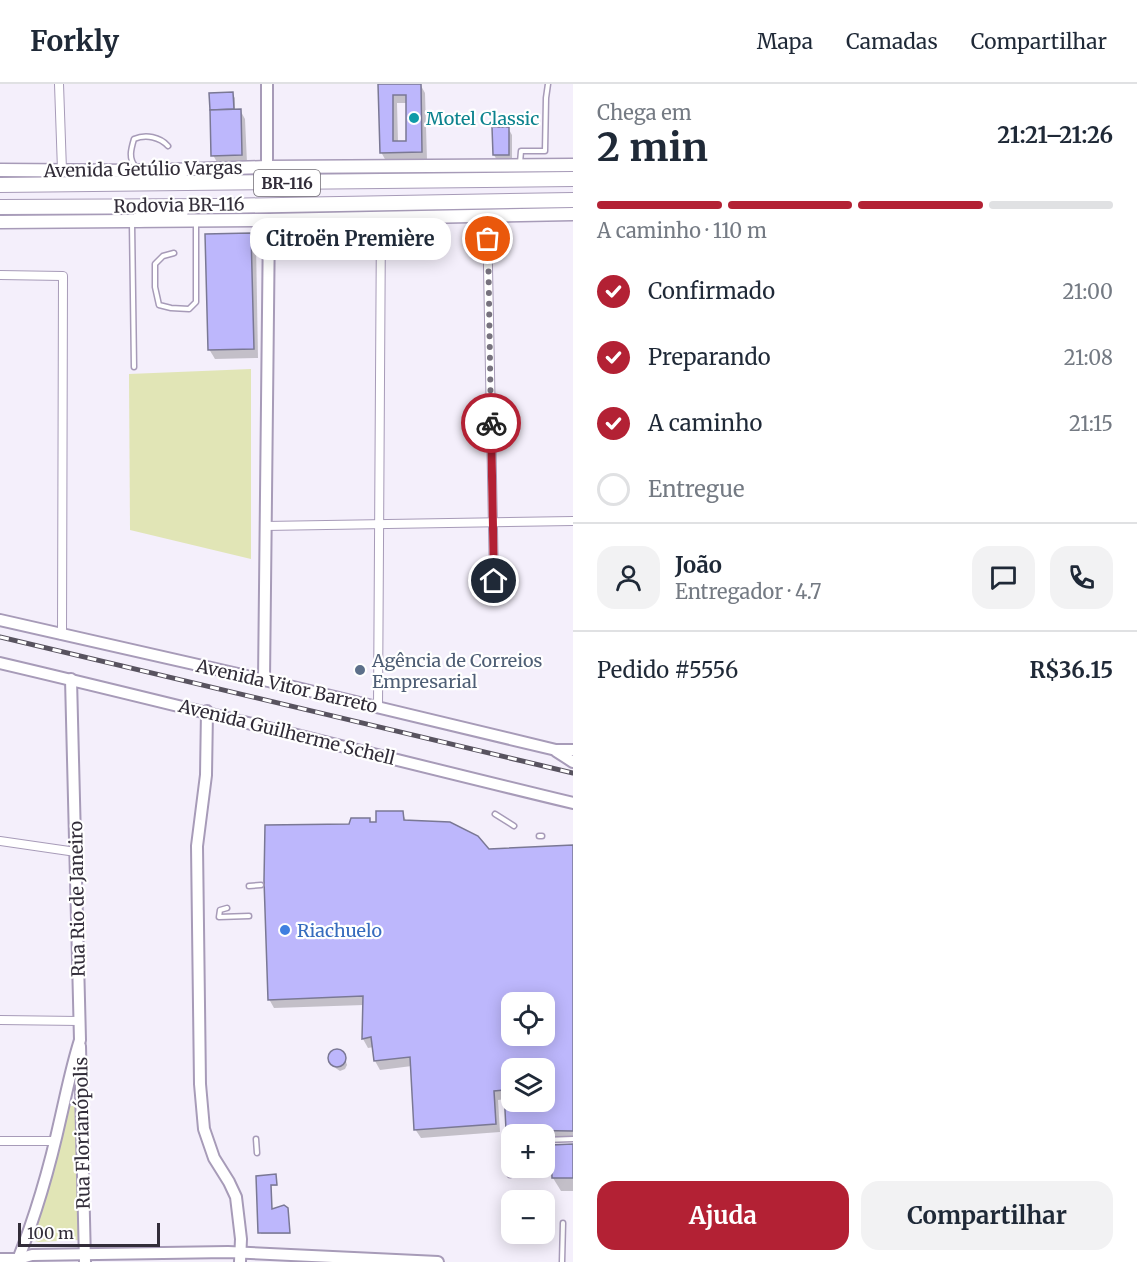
<!DOCTYPE html>
<html lang="pt">
<meta charset="utf-8">
<style>
:root{--surface:#fff;--page:#f2f2f3;--text:#1f2937;--muted:#747a83;--line:#e0e1e3;--accent:#b32134}
body{margin:0;font-family:Merriweather,serif;background:var(--page);color:var(--text);height:100vh;display:flex;flex-direction:column;font-size:22px;white-space:nowrap}
*{box-sizing:border-box;margin:0}
p{font-size:20px;color:var(--muted)}
.icon{flex:none;width:33px;height:33px;fill:none;stroke:currentColor;stroke-width:2;stroke-linecap:round;stroke-linejoin:round}
.map{position:relative;flex:1;overflow:hidden}
.panel{display:flex;flex-direction:column;background:var(--surface);width:564px}
.panel>*{flex:none}
.fabs{position:absolute;left:501px;top:908px;display:grid;gap:12px}
.fabs a{display:grid;place-items:center;width:54px;height:54px;border-radius:12px;background:var(--surface);box-shadow:0 3px 15px #0003;font-size:30px}
.scale{position:absolute;left:18px;bottom:15px;width:142px;box-sizing:border-box;padding-left:6px;border:3px solid #322d39;border-top:0;font-size:16px;line-height:21px;white-space:nowrap;color:#322d39;-webkit-text-stroke:4px #fff;paint-order:stroke}
.pin{position:absolute;display:grid;place-items:center;width:51px;height:51px;color:#fff;margin:-26px;border:3px solid #fff;border-radius:50%;box-shadow:0 2px 6px #0007}
.courier{position:absolute;display:grid;place-items:center;width:60px;height:60px;margin:-30px;border:4px solid #b32134;border-radius:50%;background:#fff;color:#222;box-shadow:0 2px 8px #0007}
.bubble{position:absolute;height:42px;border-radius:18px;background:var(--surface);box-shadow:0 3px 15px #0003;font-size:20px;font-weight:700;line-height:42px;text-align:center}
.summary em{font-style:normal;font-weight:700}
.summary div{display:flex;flex-direction:column-reverse}
.summary{display:flex;align-items:center;justify-content:space-between;height:102px;padding:0 24px}
h1{font-size:39px;font-weight:700;line-height:45px}
.bar{display:grid;grid-template-columns:repeat(4,1fr);gap:9px 6px;align-content:center;height:72px;padding:0 24px}
.bar i{height:8px;border-radius:4px;background:var(--line)}
.bar .on{background:var(--accent)}
.bar p{grid-column:span 4}
.line{display:flex;align-items:center;gap:15px;padding:0 24px;border-top:2px solid var(--line)}
.line div{flex:1}
.round{display:grid;place-items:center;flex:none;width:63px;height:63px;border-radius:18px;background:var(--page)}
ol{padding:0 24px;list-style:none}
li{display:flex;align-items:center;gap:18px;height:66px}
li p{margin-inline-start:auto}
li .icon{padding:6px;border-radius:50%;background:var(--accent);color:#fff;stroke-width:4}
li:last-child{color:var(--muted)}
li i{width:33px;height:33px;border:3px solid var(--line);border-radius:50%}
.action{display:flex;gap:12px;margin-top:auto;padding:12px 24px}
.action a{flex:1;height:69px;border-radius:18px;background:var(--accent);color:#fff;font-size:24px;font-weight:700;line-height:69px;text-align:center}
.action a+a{background:var(--page);color:var(--text)}
header{display:flex;align-items:center;gap:36px;box-sizing:border-box;height:84px;padding:0 30px;background:var(--surface);border-bottom:2px solid var(--line)}
header strong{font-size:28px}
nav{display:flex;gap:33px;margin-inline-start:auto;font-size:21px}
main{display:flex;flex:1;min-height:0}
.map>svg:first-child{display:block}
.green{fill:#e1e5b6}
.shadow{fill:#0003;fill-rule:evenodd}
.building{fill:#bdb7fc;stroke:#7a7894;stroke-width:1.5;fill-rule:evenodd}
.lines{fill:none;stroke-linecap:round;stroke-linejoin:round}
.lane-casing{stroke:#a79bb8;stroke-width:7}
.street-casing{stroke:#a79bb8;stroke-width:10}
.secondary-casing{stroke:#a79bb8;stroke-width:14}
.primary-casing{stroke:#a79bb8;stroke-width:15}
.highway-casing{stroke:#a79bb8;stroke-width:16}
.lane{stroke:#fff;stroke-width:4}
.street{stroke:#fff;stroke-width:8}
.secondary{stroke:#fff;stroke-width:10}
.primary{stroke:#fff;stroke-width:12}
.highway{stroke:#fff;stroke-width:14}
.rail-casing{stroke:#58535f;stroke-width:5}
.rail{stroke:#fff;stroke-width:3;stroke-dasharray:9;stroke-linecap:butt}
.done{stroke:#76717d;stroke-width:6;stroke-dasharray:0 10.8}
.route{stroke:#b32134;stroke-width:8}
.culture-dot{fill:#0f9aa8;stroke:#fff;stroke-width:2}
.service-dot{fill:#5c6f8a;stroke:#fff;stroke-width:2}
.shop-dot{fill:#3f7fe0;stroke:#fff;stroke-width:2}
.labels{text-anchor:middle;dominant-baseline:central;stroke-width:4.5;stroke-linejoin:round;paint-order:stroke}
.shield{fill:#fff;stroke:#706c74;stroke-width:1.5}
.shield-label{font-size:16px;font-weight:bold;fill:#322d39}
.culture-label{font-size:18px;fill:#0d838f;stroke:#fff;text-anchor:start}
.street-label{font-size:18px;fill:#322d39;stroke:#fff}
.service-label{font-size:18px;fill:#4e5e75;stroke:#fff;text-anchor:start}
.shop-label{font-size:18px;fill:#366cbe;stroke:#fff;text-anchor:start}
</style>
<header>
<strong>Forkly</strong>
<nav><a>Mapa</a><a>Camadas</a><a>Compartilhar</a></nav>
</header>
<main>
<div class="map">
<svg width="573" height="1178" viewBox="0 0 573 1178">
<rect width="100%" height="100%" fill="#f4effb"/>
<g class="green">
<polygon points="251,285 251,475 130,446 129,290"/>
<polygon points="67,1022 81,1022 79,1156 39,1158 30,1156"/>
</g>
<g class="shadow">
<path d="M 380,0 L 420,0 L 425,9 L 427,76 L 386,77 L 381,68 ZM 397,19 L 407,19 L 408,58 L 398,58 Z"/>
<polygon points="232,9 235,14 235,26 240,26 245,35 247,79 218,80 213,71 211,10"/>
<polygon points="508,44 512,51 512,77 498,78 494,71 494,45"/>
<polygon points="250,151 256,160 258,274 215,275 209,265"/>
<path d="M 402,729 L 407,738 L 489,766 L 573,763 L 573,1056 L 544,1055 L 544,1050 L 512,1050 L 512,1053 L 507,1046 L 506,1015 L 498,1016 L 500,1048 L 421,1054 L 415,1045 L 412,982 L 380,986 L 375,977 L 374,963 L 368,964 L 363,955 L 364,921 L 274,924 L 269,915 L 351,741 L 369,735 L 371,740 ZM 512,918 L 544,918 L 544,951 L 512,951 ZM 512,984 L 544,984 L 544,1017 L 512,1017 Z"/>
<polygon points="338,967 344,971 347,981 345,985 340,987 334,983 330,974 331,970"/>
<polygon points="573,1062 573,1107 561,1107 553,1094"/>
<polygon points="276,1093 277,1102 271,1102 272,1126 288,1127 290,1150 261,1150 258,1094"/>
</g>
<g class="building">
<path d="M 378,0 L 421,0 L 422,68 L 380,69 ZM 393,11 L 406,11 L 406,57 L 393,57 Z"/>
<polygon points="233,8 234,25 210,26 209,9"/>
<polygon points="241,25 242,71 211,72 210,26"/>
<polygon points="492,43 509,43 509,71 493,71"/>
<polygon points="251,149 254,265 208,266 205,150"/>
<path d="M 376,727 L 403,727 L 404,736 L 450,738 L 478,752 L 489,765 L 573,761 L 573,1047 L 506,1046 L 504,1006 L 494,1007 L 496,1040 L 414,1046 L 410,973 L 374,977 L 371,953 L 362,955 L 363,912 L 268,916 L 264,796 L 265,741 L 349,740 L 351,734 L 370,734 L 370,738 L 376,738 ZM 512,918 L 544,918 L 544,951 L 512,951 ZM 512,984 L 544,984 L 544,1017 L 512,1017 Z"/>
<circle cx="337" cy="974" r="9"/>
<polygon points="573,1060 573,1094 552,1094 551,1061"/>
<polygon points="276,1090 277,1101 271,1101 272,1125 284,1121 288,1124 290,1149 258,1149 256,1092"/>
</g>
<g class="lines">
<defs>
<g id="lane">
<polyline points="520,79 521,67 545,67 546,14 548,0"/>
<path d="M 136,83 C 128,75 131,65 134,55 C 146,50 160,53 168,62"/>
<polyline points="132,139 134,283"/>
<polyline points="174,169 163,172 155,180 155,203 159,221 171,224 189,225 196,218 196,140"/>
<polyline points="495,730 514,742"/>
<polyline points="539,752 542,752"/>
<polyline points="249,802 261,801"/>
<polyline points="227,824 220,826 219,833 249,832"/>
<polyline points="256,1055 257,1069"/>
<polyline points="544,1056 573,1055"/>
<polyline points="510,1091 509,1057 512,1057"/>
<polyline points="562,1178 563,1139"/>
</g>
<g id="street">
<polyline points="59,0 62,86"/>
<polyline points="487,131 494,497"/>
<polyline points="0,191 63,192 62,551"/>
<polyline points="265,442 573,437"/>
<polyline points="378,623 381,133"/>
<polyline points="0,757 76,768"/>
<polyline points="0,936 79,937"/>
<polyline points="0,1057 55,1057"/>
</g>
<g id="secondary">
<polyline points="267,0 267,83"/>
<polyline points="0,536 264,596 556,666 573,666"/>
<path d="M 0,579 C 192,624 382,673 573,719"/>
<polyline points="264,596 269,136"/>
<polyline points="207,627 206,691 197,762 200,1000 204,1045 214,1074 229,1098 236,1113 241,1155 240,1178"/>
<polyline points="556,667 573,678"/>
<polyline points="80,962 85,1178"/>
<polyline points="0,1175 18,1175 32,1171 228,1168 438,1178"/>
<path d="M 17,1178 C 36,1131 50,1082 61,1032 C 67,1006 72,981 80,956 L 71,595"/>
</g>
<g id="primary">
<polyline points="0,86 139,87 267,83 573,81"/>
<polyline points="0,138 269,136 573,130"/>
</g>
<g id="highway">
<polyline points="139,87 180,93"/>
<polyline points="0,101 573,95"/>
<polyline points="0,123 219,122 573,116"/>
<polyline points="138,136 181,128"/>
</g>
</defs>
<use href="#lane" class="lane-casing"/>
<use href="#street" class="street-casing"/>
<use href="#secondary" class="secondary-casing"/>
<use href="#primary" class="primary-casing"/>
<use href="#highway" class="highway-casing"/>
<use href="#lane" class="lane"/>
<use href="#street" class="street"/>
<use href="#secondary" class="secondary"/>
<use href="#primary" class="primary"/>
<use href="#highway" class="highway"/>
<defs>
<polyline id="rail" points="0,553 573,689"/>
</defs>
<use href="#rail" class="rail-casing"/>
<use href="#rail" class="rail"/>
</g>
<g class="lines">
<polyline class="done" points="488,155 491,339"/>
<polyline class="route" points="491,339 494,497"/>
</g>
<circle class="culture-dot" cx="414" cy="34" r="6"/>
<circle class="service-dot" cx="360" cy="586" r="6"/>
<circle class="shop-dot" cx="285" cy="846" r="6"/>
<g class="labels">
<rect class="shield" x="254" y="86" width="66" height="26" rx="4.5"/>
<g class="shield-label">
<text x="287" y="99">BR-116</text>
</g>
<g class="culture-label">
<text x="426" y="34">Motel Classic</text>
</g>
<g class="street-label">
<text transform="translate(143 85) rotate(-1)">Avenida Getúlio Vargas</text>
<text transform="translate(179 121) rotate(-1)">Rodovia BR-116</text>
<text transform="translate(287 602) rotate(13)">Avenida Vitor Barreto</text>
<text transform="translate(287 648) rotate(14)">Avenida Guilherme Schell</text>
<text transform="translate(77 815) rotate(-91)">Rua Rio de Janeiro</text>
<text transform="translate(82 1049) rotate(-91)">Rua Florianópolis</text>
</g>
<g class="service-label">
<text x="372" y="576">Agência de Correios<tspan x="372" dy="21">Empresarial</tspan></text>
</g>
<g class="shop-label">
<text x="297" y="846">Riachuelo</text>
</g>
</g>
</svg>
<div class="fabs">
<a><svg class="icon" aria-label="locate" viewBox="0 0 24 24"><circle cx="12" cy="12" r="6"/><path d="M12 2v4M12 18v4M2 12h4M18 12h4"/></svg></a>
<a><svg class="icon" aria-label="layers" viewBox="0 0 24 24"><path d="M12 4l9 5-9 5-9-5zM3 14l9 5 9-5"/></svg></a>
<a>+</a>
<a>−</a>
</div>
<div class="scale">100 m</div>
<div class="pin" style="left:488px;top:155px;background:#ea580c"><svg class="icon" aria-label="bag" viewBox="0 0 24 24"><path d="M5 8h14l-1 12H6zM9 8a3 3 0 0 1 6 0"/></svg></div>
<div class="pin" style="left:494px;top:497px;background:#1f2937"><svg class="icon" aria-label="home" viewBox="0 0 24 24"><path d="M3 11l9-7 9 7M6 9v11h12V9"/></svg></div>
<div class="courier" style="left:491px;top:339px"><svg class="icon" aria-label="bike" viewBox="0 0 24 24"><circle cx="6" cy="16" r="4"/><circle cx="18" cy="16" r="4"/><path d="M6 16l4-8h5l3 8M10 8l3 8H6M13 5h3"/></svg></div>
<div class="bubble" style="left:250px;top:134px;width:201px">Citroën Première</div>
</div>
<section class="panel">
<div class="summary"><div><h1>2 min</h1><p>Chega em</p></div><em>21:21–21:26</em></div>
<div class="bar"><i class="on"></i><i class="on"></i><i class="on"></i><i></i><p>A caminho · 110 m</p></div>
<ol>
<li><svg class="icon" aria-label="check" viewBox="0 0 24 24"><path d="M5 12l5 5 9-10"/></svg>Confirmado<p>21:00</p></li>
<li><svg class="icon" aria-label="check" viewBox="0 0 24 24"><path d="M5 12l5 5 9-10"/></svg>Preparando<p>21:08</p></li>
<li><svg class="icon" aria-label="check" viewBox="0 0 24 24"><path d="M5 12l5 5 9-10"/></svg>A caminho<p>21:15</p></li>
<li><i></i>Entregue</li>
</ol>
<div class="line" style="height:108px"><a class="round"><svg class="icon" aria-label="person" viewBox="0 0 24 24"><circle cx="12" cy="8" r="4"/><path d="M4 21q1-7 8-7t8 7"/></svg></a><div><b>João</b><p>Entregador · 4.7</p></div><a class="round"><svg class="icon" aria-label="chat" viewBox="0 0 24 24"><path d="M4 5h16v11H9l-5 4z"/></svg></a><a class="round"><svg class="icon" aria-label="phone" viewBox="0 0 24 24"><path d="M5 4h4l2 5-3 2q2 4 5 5l2-3 5 2v4C11 20 4 13 5 4z"/></svg></a></div>
<div class="line" style="height:78px"><div>Pedido #5556</div><b>R$36.15</b></div>
<div class="action"><a>Ajuda</a><a>Compartilhar</a></div>
</section>
</main>
